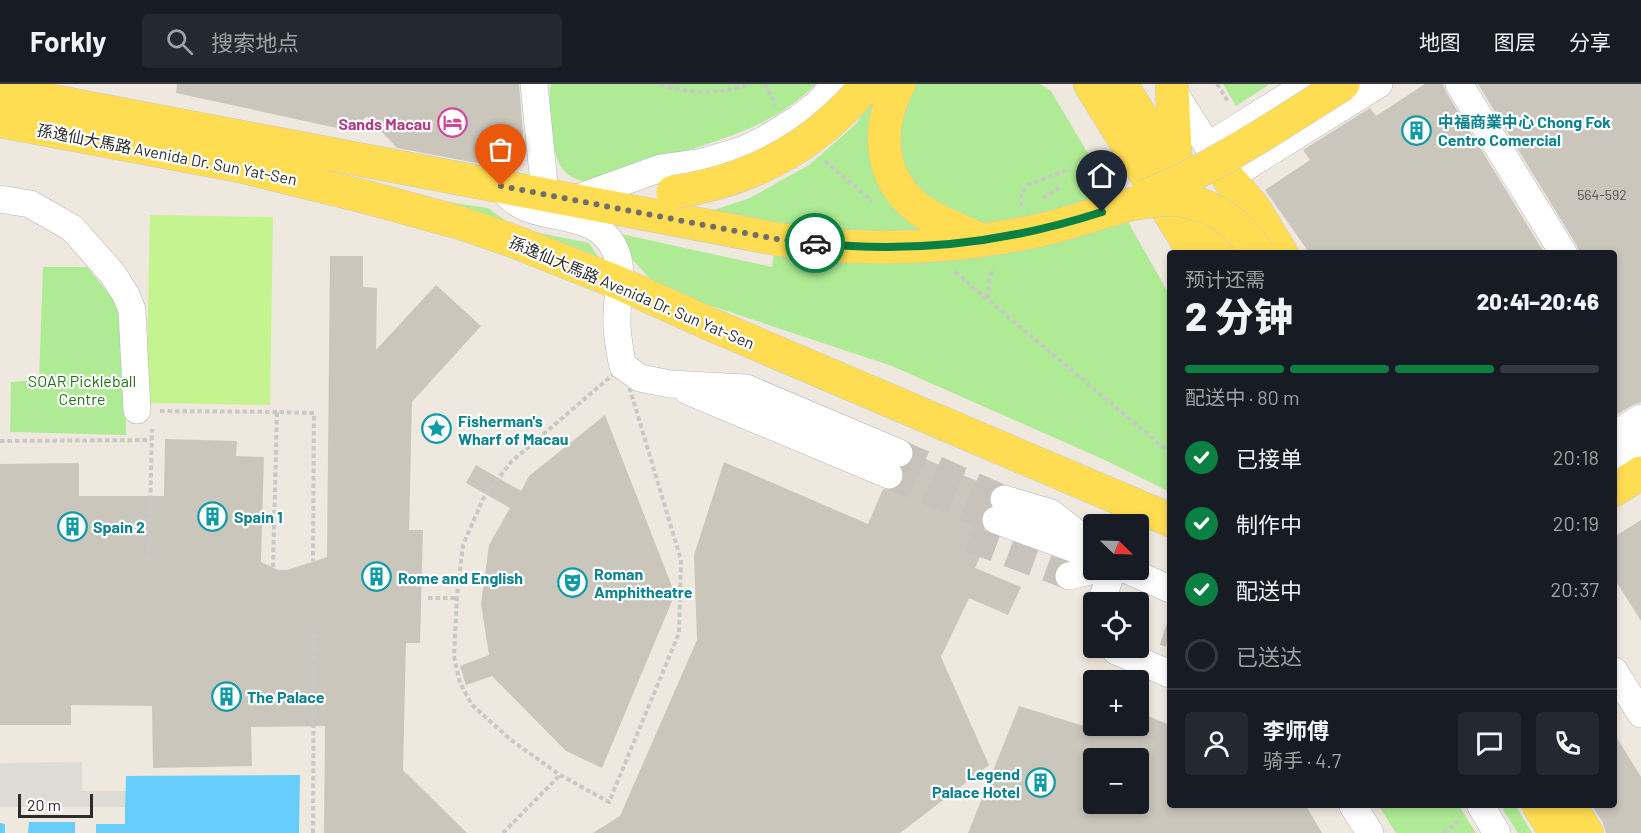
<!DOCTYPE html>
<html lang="zh">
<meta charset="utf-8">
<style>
:root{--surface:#171b24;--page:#242831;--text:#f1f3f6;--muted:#9ea1a6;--line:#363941;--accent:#0b8043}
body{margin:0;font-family:Barlow,"Noto Sans SC",sans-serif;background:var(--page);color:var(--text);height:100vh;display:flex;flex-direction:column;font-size:22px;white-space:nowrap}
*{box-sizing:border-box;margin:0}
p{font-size:20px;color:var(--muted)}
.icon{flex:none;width:33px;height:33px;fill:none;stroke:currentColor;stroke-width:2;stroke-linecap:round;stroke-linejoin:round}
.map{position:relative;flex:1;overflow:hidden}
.drawer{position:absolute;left:1167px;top:166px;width:450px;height:558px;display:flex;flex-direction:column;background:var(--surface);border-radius:6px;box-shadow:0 3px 9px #0003}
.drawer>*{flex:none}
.needle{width:39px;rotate:113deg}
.controls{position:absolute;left:1083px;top:430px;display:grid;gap:12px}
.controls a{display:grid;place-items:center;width:66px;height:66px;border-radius:6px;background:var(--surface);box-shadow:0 3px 9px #0003;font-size:30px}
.scale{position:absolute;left:18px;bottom:15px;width:75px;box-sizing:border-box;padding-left:6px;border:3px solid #2c2c2c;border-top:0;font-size:16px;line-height:21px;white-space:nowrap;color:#2c2c2c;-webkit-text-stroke:4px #fff;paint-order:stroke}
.pin{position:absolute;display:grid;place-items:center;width:51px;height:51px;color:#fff;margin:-62px -26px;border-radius:50% 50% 50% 0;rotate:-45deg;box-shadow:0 0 6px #0007}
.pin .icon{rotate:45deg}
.courier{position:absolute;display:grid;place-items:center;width:60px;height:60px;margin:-30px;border:4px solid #0b8043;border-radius:50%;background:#fff;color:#222;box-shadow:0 2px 8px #0007}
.summary em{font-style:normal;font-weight:800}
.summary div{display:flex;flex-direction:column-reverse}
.summary{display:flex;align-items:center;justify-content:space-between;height:102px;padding:0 18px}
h1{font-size:39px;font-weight:800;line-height:45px}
.bar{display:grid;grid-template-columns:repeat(4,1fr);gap:9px 6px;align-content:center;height:72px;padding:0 18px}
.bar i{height:8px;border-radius:4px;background:var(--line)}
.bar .active{background:var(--accent)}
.bar p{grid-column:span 4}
.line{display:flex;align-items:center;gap:15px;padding:0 18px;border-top:2px solid var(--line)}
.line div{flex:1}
.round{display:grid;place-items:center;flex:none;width:63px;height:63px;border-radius:6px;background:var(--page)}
ol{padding:0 18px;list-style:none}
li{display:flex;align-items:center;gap:18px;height:66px}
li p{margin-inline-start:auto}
li .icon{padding:6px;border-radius:50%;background:var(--accent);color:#fff;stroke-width:4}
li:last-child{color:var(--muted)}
li i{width:33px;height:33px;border:3px solid var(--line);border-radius:50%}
header{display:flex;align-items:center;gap:36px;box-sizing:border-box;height:84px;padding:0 30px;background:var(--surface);border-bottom:2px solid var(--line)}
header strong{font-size:28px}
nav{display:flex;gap:33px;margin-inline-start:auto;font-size:21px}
.search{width:420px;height:54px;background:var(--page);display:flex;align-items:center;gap:15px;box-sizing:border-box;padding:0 21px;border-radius:6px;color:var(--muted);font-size:22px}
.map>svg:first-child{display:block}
.green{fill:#afeb95}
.pitch{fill:#c5f390}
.plaza{fill:#dfdbd5}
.water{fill:#67cefb}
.pier{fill:#efe8de}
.building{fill:#cac6bc;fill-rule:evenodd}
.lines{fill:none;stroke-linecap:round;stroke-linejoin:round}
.minor-tunnel{stroke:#c8c2ba;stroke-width:27;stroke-dasharray:27 14;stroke-linecap:butt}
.minor-casing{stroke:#b2b4c1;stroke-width:28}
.major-casing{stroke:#c8c8c8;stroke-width:34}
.path{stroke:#c8c8c8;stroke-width:4;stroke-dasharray:4.5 3;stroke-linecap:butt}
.minor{stroke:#fff;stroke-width:27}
.major{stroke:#ffdd53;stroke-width:33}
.major-bridge-casing{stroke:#c8c8c8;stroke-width:34;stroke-linecap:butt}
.major-bridge{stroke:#ffdd53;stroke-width:33}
.done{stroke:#706e6a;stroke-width:6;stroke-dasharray:0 10.8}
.route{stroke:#0b8043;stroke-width:8}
.labels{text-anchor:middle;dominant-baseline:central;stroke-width:4.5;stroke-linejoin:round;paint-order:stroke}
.number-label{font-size:14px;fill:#545250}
.culture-label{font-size:16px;font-weight:bold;fill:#0d838f;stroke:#fff;text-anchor:start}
.hotel-label{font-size:16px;font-weight:bold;fill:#b23c85;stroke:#fff;text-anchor:end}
.street-label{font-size:16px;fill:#2c2c2c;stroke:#fff}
.park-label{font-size:16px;fill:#237313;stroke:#fff}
</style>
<header>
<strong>Forkly</strong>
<div class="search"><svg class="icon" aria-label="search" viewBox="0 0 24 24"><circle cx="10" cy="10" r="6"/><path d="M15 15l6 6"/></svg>搜索地点</div>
<nav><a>地图</a><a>图层</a><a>分享</a></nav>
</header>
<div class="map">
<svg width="1641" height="749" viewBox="0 0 1641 749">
<rect width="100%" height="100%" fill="#efe8de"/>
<g class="green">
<path d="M 551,0 L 816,0 C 774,42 723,55 669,72 C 643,80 617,90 591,99 C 556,93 555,73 552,43 C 551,28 548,14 551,0 Z"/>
<polygon points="881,0 1040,0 1051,7 1115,115 1170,212 1170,408 1107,377 892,282 658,204 607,147 772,183 776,153 672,132 717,125 750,114 809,81 856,40"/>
<polygon points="1223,0 1270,0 1236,22"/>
<polygon points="397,110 488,124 516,144 589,159 603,180"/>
<polygon points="43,183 87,183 125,229 126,351 10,348 11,298 39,296"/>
<polygon points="1379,722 1459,722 1476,749 1396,749"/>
<polygon points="1504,722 1516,722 1532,749 1518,749 1503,726"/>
</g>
<polygon class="pitch" points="150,131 273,133 270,321 146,319"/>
<polygon class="plaza" points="82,678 82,707 126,707 125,723 0,723 0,679"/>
<polygon class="water" points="300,691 299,749 0,749 0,723 125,723 126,692"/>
<polygon class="pier" points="0,723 125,723 125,740 96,740 96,749 75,749 75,738 29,738 28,749 5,749 5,740 0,739"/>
<g class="building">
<polygon points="177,0 519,0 523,50 521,55 507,69 487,81 397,64 367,32 351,47 176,9"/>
<polygon points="1425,0 1443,0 1446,8 1545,170 1310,170 1265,106 1310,76 1303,66 1370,24 1376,32"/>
<polygon points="1478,0 1641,0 1641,318 1633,321 1614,332 1614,170 1580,170 1577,162"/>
<polygon points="330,172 363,172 363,203 377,204 376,266 436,201 481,242 412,318 409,446 423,446 420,559 406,559 403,686 467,749 324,749 325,642 251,643 252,682 153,684 152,622 71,621 71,641 0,641 0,380 79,379 79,412 164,412 165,355 237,357 236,372 264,373 261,478 278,486 287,486 327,473"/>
<polygon points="605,331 675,510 602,684 566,667 492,592 466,601 460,582 489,571 481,520 489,461 510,424 466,399 476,381 521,407 529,392"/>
<polygon points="914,370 993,404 989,411 990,422 986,424 981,430 980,438 984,446 990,450 975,484 1021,503 1008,531 969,514 941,573 989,681 900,749 593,749 620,732 697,556 694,471 724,378 868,440 883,405 892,406 899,403 904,397 905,390 903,384 909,381 913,376"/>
<polygon points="1641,436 1641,537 1614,494 1614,453"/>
<path d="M 1019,622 L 1084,642 L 1138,642 L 1138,628 L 1170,641 L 1170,722 L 1306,722 L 1322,749 L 968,749 ZM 1094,675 L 1138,675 L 1138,720 L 1094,720 Z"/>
<polygon points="1614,649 1641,693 1641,749 1606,749 1603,739 1592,722 1614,722"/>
</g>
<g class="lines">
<g class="minor-tunnel">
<polyline points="899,369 1004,415"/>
<polyline points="889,391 996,436"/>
<polyline points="970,455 1069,492"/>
<polyline points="1164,548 1170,550"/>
</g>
<defs>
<g id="minor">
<polyline points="534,0 545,110"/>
<polyline points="1459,0 1564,170"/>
<polyline points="1170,2 1228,94 1379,0"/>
<polyline points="1208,62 1307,0"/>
<path d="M 501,102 C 527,147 594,116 616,168 C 624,188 617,211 617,232 C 616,244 620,270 623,282 L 640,294 L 670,300 L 746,304 L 899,369"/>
<polyline points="0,115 30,120 72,144 112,189 126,211 132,226 137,326"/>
<polyline points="575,115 661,84 703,78 743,66 762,57 798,35 815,22 837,0"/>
<polyline points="688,307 889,391"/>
<polyline points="1614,351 1641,334"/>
<polyline points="1614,378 1641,361"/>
<polyline points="1004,415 1051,429 1094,463"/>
<polyline points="996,436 1094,472"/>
<polyline points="1127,486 1170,505"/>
<polyline points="1069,492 1094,486"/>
<polyline points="1101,519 1112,486"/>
<polyline points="1113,564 1116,567 1170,590"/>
<polyline points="1614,587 1641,630"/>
<polyline points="1353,722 1370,749"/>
<polyline points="1481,722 1497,749"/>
</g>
<g id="major">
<polyline points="1090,0 1195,170"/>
<polyline points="1121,0 1226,170"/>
<polyline points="1172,5 1176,87"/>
<polyline points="0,7 782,156"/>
<polyline points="0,37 240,82 366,113 461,139 513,157 619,199 710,240 1170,436"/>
<polyline points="1228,94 1254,124 1282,170"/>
<polyline points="1614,406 1641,389"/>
<polyline points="1539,722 1556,749"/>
<polyline points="1570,722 1587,749"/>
</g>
</defs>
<use href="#minor" class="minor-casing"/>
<use href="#major" class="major-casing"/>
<g class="path">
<path d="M 661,0 C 691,11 720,10 750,0"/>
<polyline points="765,0 776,21"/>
<polyline points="1217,0 1229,19"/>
<polyline points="825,77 872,117"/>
<polyline points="1043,114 1062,102"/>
<polyline points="1021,122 1021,110 1028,101 1070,85"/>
<polyline points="955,188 1170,369"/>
<polyline points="987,214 990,194 993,184"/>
<polygon points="623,282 681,476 679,549 609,718 560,691 511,656 472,621 460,599 454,572 457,512 463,461 483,415 511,378"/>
<polyline points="160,327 277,328"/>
<polyline points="0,357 151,356"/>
<polyline points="149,476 152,345"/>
<polyline points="273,483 277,328 314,329 313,477"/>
<polyline points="428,514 457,514"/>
<polyline points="313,749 314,546"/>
<polyline points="503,749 560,691"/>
<polyline points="1443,749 1460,736"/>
</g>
<use href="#minor" class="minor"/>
<use href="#major" class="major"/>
<defs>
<g id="major-bridge">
<path d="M 899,0 C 876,43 878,94 919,125 C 938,139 961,146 981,156"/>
<path d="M 673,108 C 752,97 816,62 867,0"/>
<path d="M 1144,113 C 1215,84 1278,41 1343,0"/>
<path d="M 782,156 C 801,158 821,161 841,162 C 897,165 954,162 1009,152 C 1028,149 1048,145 1067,139 C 1103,129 1140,113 1178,116 C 1213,119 1240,140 1258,170"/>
</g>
</defs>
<use href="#major-bridge" class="major-bridge-casing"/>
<use href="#major-bridge" class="major-bridge"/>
</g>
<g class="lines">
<polyline class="done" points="501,102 782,156 815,159"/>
<path class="route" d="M 815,159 C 912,170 1009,158 1102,128"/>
</g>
<defs>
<symbol id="hotel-ring" viewBox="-11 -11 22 22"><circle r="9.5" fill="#fff" stroke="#d1479c" stroke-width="1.5"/><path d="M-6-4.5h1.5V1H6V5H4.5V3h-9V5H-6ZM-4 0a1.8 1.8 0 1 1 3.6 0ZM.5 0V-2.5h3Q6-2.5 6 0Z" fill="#d1479c"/></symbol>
<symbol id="building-ring" viewBox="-11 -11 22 22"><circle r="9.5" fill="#fff" stroke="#0f9aa8" stroke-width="1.5"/><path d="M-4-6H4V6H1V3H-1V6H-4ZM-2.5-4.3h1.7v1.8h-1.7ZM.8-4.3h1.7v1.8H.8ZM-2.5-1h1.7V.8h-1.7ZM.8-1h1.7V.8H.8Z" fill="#0f9aa8"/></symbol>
<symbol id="sight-ring" viewBox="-11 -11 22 22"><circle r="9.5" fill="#fff" stroke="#0f9aa8" stroke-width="1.5"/><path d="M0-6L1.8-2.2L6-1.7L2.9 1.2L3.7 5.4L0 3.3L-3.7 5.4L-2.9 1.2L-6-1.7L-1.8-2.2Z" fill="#0f9aa8"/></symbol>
<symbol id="theatre-ring" viewBox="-11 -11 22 22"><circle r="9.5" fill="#fff" stroke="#0f9aa8" stroke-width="1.5"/><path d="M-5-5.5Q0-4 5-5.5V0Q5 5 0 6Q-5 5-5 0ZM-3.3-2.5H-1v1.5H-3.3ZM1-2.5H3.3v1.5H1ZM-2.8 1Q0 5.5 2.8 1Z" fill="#0f9aa8"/></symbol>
</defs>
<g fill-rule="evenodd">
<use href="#hotel-ring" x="436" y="22" width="33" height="33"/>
<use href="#building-ring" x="1400" y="30" width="33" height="33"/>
<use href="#sight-ring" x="420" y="328" width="33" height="33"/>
<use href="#building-ring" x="196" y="416" width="33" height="33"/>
<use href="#building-ring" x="56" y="426" width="33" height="33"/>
<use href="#building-ring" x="360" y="476" width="33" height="33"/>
<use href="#theatre-ring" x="556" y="482" width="33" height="33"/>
<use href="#building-ring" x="210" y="596" width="33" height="33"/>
<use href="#building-ring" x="1024" y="682" width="33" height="33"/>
</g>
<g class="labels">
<g class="number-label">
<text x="1602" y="110">564-592</text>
</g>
<g class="culture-label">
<text x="1438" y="37">中福商業中心 Chong Fok<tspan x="1438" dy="18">Centro Comercial</tspan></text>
<text x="458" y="336">Fisherman's<tspan x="458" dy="18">Wharf of Macau</tspan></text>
<text x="234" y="432">Spain 1</text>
<text x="93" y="442">Spain 2</text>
<text x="594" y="489">Roman<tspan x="594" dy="18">Amphitheatre</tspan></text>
<text x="398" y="493">Rome and English</text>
<text x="247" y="612">The Palace</text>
<text x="1020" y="689" text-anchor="end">Legend<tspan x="1020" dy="18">Palace Hotel</tspan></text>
</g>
<g class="hotel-label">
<text x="431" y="39">Sands Macau</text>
</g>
<g class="street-label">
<text transform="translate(167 70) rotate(11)">孫逸仙大馬路 Avenida Dr. Sun Yat-Sen</text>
<text transform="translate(632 208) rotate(23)">孫逸仙大馬路 Avenida Dr. Sun Yat-Sen</text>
</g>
<g class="park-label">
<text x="82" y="296">SOAR Pickleball<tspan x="82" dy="18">Centre</tspan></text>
</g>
</g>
</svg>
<div class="controls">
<a><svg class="needle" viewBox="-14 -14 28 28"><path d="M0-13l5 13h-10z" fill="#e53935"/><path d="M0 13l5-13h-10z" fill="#9ea1a6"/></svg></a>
<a><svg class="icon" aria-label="locate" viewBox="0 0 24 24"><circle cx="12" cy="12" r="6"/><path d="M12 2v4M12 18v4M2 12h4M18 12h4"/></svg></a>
<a>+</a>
<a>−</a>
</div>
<div class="scale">20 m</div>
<div class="pin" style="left:501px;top:102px;background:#ea580c"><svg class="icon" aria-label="bag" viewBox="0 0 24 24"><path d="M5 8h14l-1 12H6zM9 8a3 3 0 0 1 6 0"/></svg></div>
<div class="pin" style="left:1102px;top:128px;background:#1f2937"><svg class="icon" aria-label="home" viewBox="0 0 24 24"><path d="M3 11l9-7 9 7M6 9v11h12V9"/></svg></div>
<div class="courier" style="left:815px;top:159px"><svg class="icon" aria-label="car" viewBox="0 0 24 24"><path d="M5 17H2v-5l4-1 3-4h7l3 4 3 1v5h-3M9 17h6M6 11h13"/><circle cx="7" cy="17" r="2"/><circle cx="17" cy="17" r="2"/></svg></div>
<section class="drawer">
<div class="summary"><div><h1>2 分钟</h1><p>预计还需</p></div><em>20:41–20:46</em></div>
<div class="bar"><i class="active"></i><i class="active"></i><i class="active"></i><i></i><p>配送中 · 80 m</p></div>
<ol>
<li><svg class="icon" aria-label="check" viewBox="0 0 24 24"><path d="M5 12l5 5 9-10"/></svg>已接单<p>20:18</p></li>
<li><svg class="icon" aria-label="check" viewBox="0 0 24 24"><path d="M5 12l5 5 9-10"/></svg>制作中<p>20:19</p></li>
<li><svg class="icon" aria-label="check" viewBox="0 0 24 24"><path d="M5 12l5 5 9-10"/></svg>配送中<p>20:37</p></li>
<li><i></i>已送达</li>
</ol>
<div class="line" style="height:108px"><a class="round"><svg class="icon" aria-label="person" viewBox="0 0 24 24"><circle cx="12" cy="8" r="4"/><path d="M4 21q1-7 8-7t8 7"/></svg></a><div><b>李师傅</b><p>骑手 · 4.7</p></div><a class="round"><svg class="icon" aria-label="chat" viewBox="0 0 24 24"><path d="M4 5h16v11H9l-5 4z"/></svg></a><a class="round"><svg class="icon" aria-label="phone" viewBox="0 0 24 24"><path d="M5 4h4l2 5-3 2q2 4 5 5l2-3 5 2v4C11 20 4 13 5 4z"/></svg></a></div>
</section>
</div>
